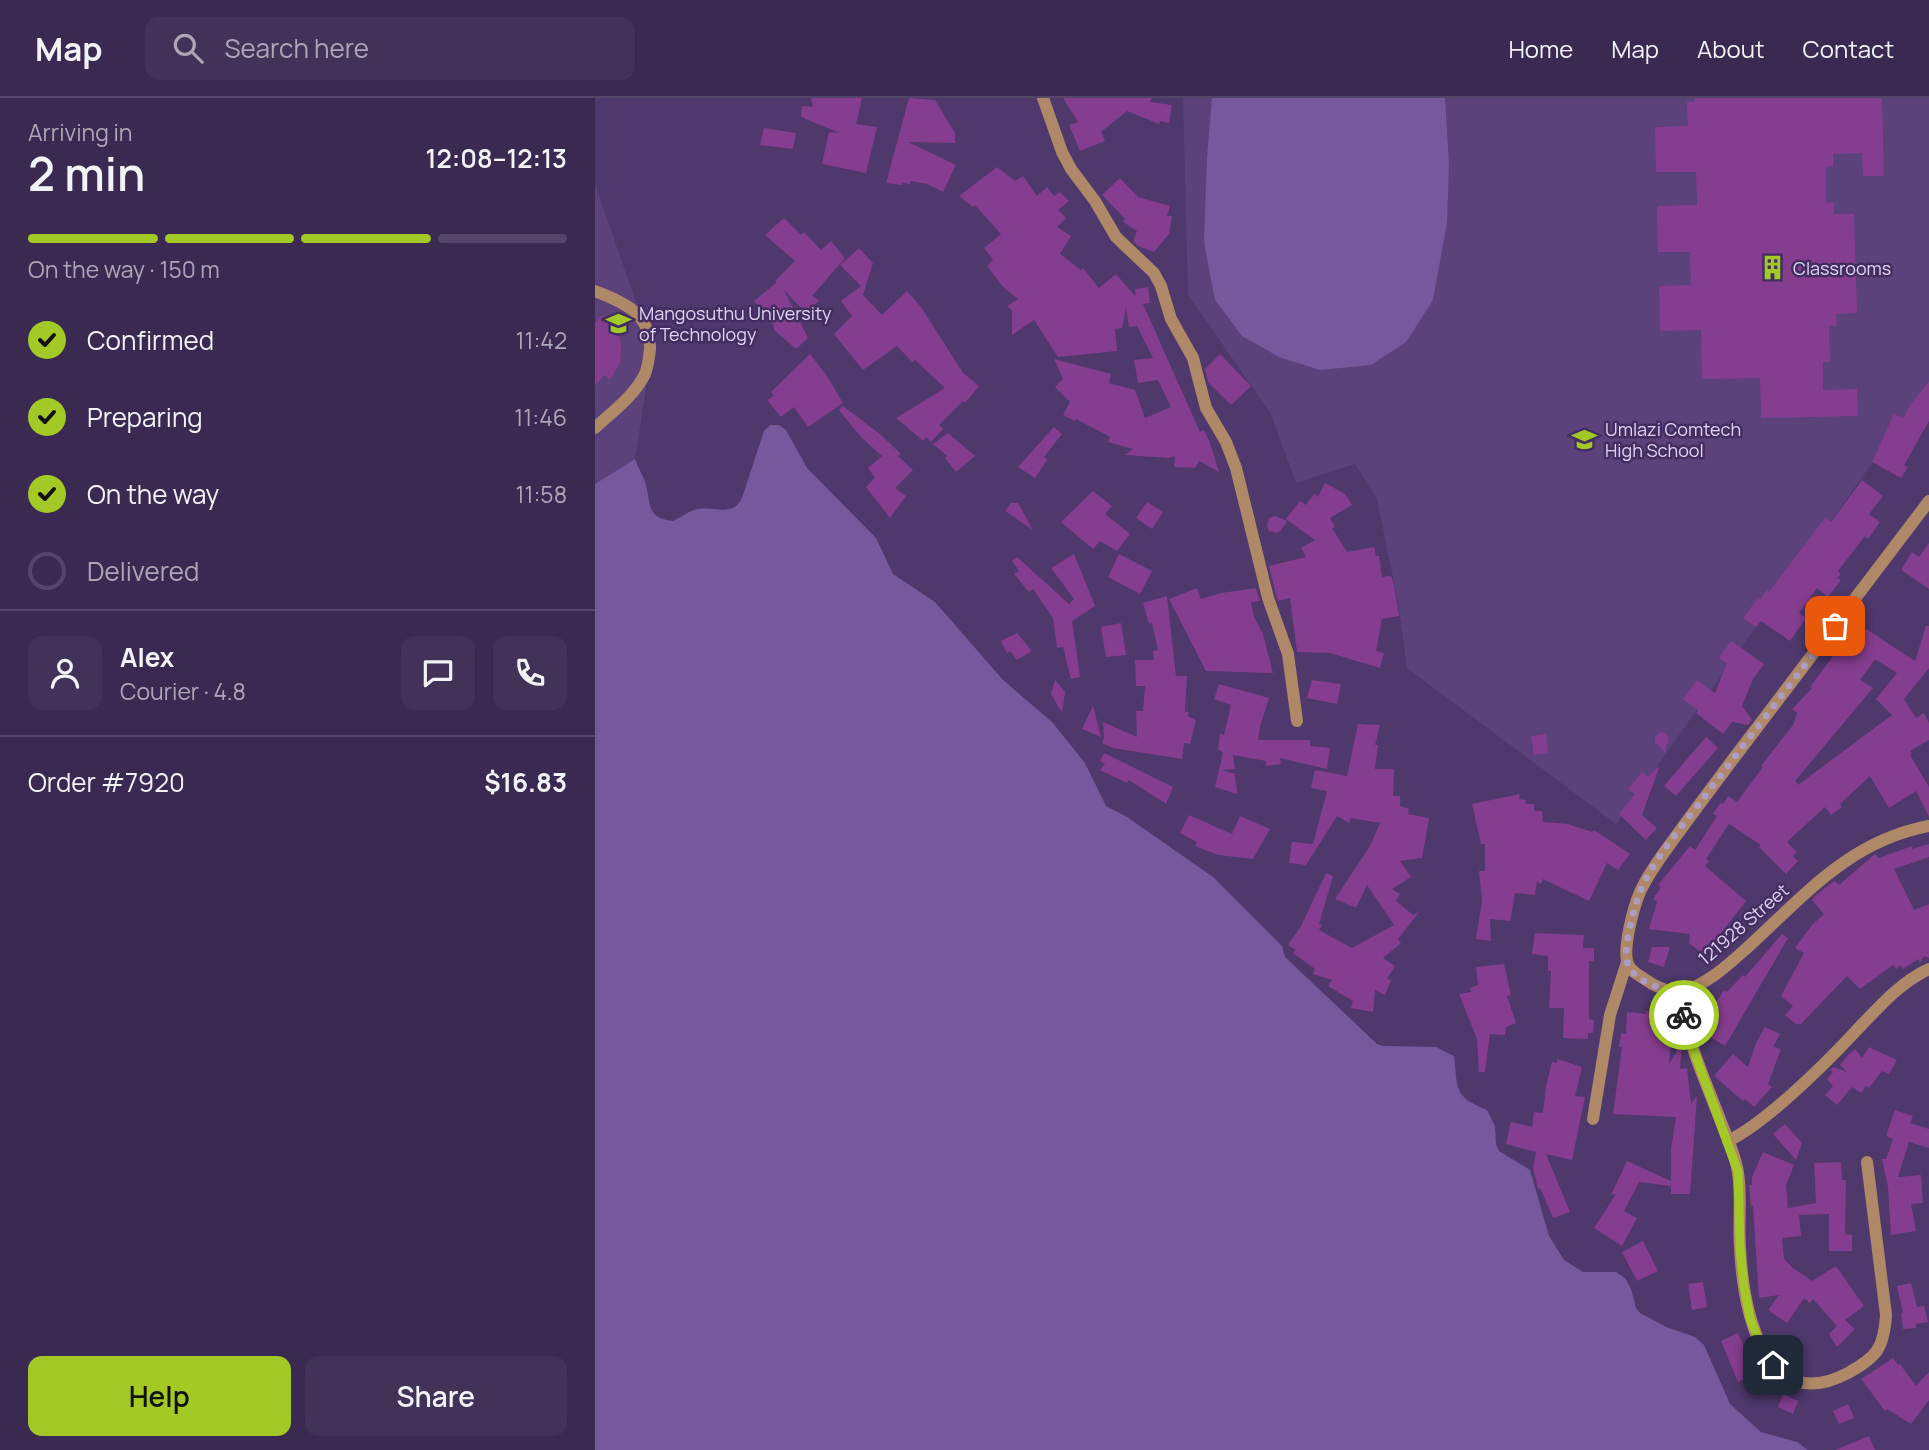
<!DOCTYPE html>
<meta charset="utf-8">
<style>
:root{--surface:#3a2a51;--page:#413258;--text:#f1f3f6;--muted:#aba7b7;--line:#544668;--accent:#a3c926}
body{margin:0;font-family:Manrope,sans-serif;background:var(--page);color:var(--text);height:100vh;display:flex;flex-direction:column;font-size:26px;white-space:nowrap}
*{box-sizing:border-box;margin:0}
p{font-size:23px;color:var(--muted)}
.icon{flex:none;width:38px;height:38px;fill:none;stroke:currentColor;stroke-width:2;stroke-linecap:round;stroke-linejoin:round}
.map{position:relative;flex:1;overflow:hidden}
.side{display:flex;flex-direction:column;background:var(--surface);width:595px}
.side>*{flex:none}
.pin{position:absolute;display:grid;place-items:center;width:60px;height:60px;color:#fff;margin:-30px;border-radius:14px;box-shadow:0 4px 10px #0006}
.courier{position:absolute;display:grid;place-items:center;width:70px;height:70px;margin:-35px;border:5px solid #a3c926;border-radius:50%;background:#fff;color:#222;box-shadow:0 2px 9px #0007}
.summary em{font-style:normal;font-weight:600}
.summary div{display:flex;flex-direction:column-reverse}
.summary{display:flex;align-items:center;justify-content:space-between;height:119px;padding:0 28px}
h1{font-size:46px;font-weight:600;line-height:52px}
.bar{display:grid;grid-template-columns:repeat(4,1fr);gap:10px 7px;align-content:center;height:84px;padding:0 28px}
.bar i{height:9px;border-radius:5px;background:var(--line)}
.bar .active{background:var(--accent)}
.bar p{grid-column:span 4}
.line{display:flex;align-items:center;gap:18px;padding:0 28px;border-top:2px solid var(--line)}
.line div{flex:1}
.round{display:grid;place-items:center;flex:none;width:74px;height:74px;border-radius:14px;background:var(--page)}
ol{padding:0 28px;list-style:none}
li{display:flex;align-items:center;gap:21px;height:77px}
li p{margin-inline-start:auto}
li .icon{padding:7px;border-radius:50%;background:var(--accent);color:#111;stroke-width:4}
li:last-child{color:var(--muted)}
li i{width:38px;height:38px;border:4px solid var(--line);border-radius:50%}
.cta{display:flex;gap:14px;margin-top:auto;padding:14px 28px}
.cta a{flex:1;height:80px;border-radius:14px;background:var(--accent);color:#111;font-size:28px;font-weight:600;line-height:80px;text-align:center}
.cta a+a{background:var(--page);color:var(--text)}
header{display:flex;align-items:center;gap:42px;box-sizing:border-box;height:98px;padding:0 35px;background:var(--surface);border-bottom:2px solid var(--line)}
header strong{font-size:33px}
nav{display:flex;gap:38px;margin-inline-start:auto;font-size:24px}
.search{width:490px;height:63px;background:var(--page);display:flex;align-items:center;gap:18px;box-sizing:border-box;padding:0 24px;border-radius:14px;color:var(--muted);font-size:26px}
main{display:flex;flex:1;min-height:0}
.map>svg:first-child{display:block}
.built{fill:#5b427b}
.green{fill:#76599c}
.building{fill:#853d8f;fill-rule:evenodd}
.lines{fill:none;stroke-linecap:round;stroke-linejoin:round}
.minor{stroke:#af8867;stroke-width:12}
.done{stroke:#ad9dc4;stroke-width:7;stroke-dasharray:0 12.6}
.route{stroke:#a3c926;stroke-width:9}
.labels{text-anchor:middle;dominant-baseline:central;stroke-width:5;stroke-linejoin:round;paint-order:stroke}
.poi-label{font-size:18px;fill:#e0d4f3;stroke:#442d60;text-anchor:start}
.street-label{font-size:18px;fill:#e0d4f3;stroke:#442d60}
</style>
<header>
<strong>Map</strong>
<div class="search"><svg class="icon" aria-label="search" viewBox="0 0 24 24"><circle cx="10" cy="10" r="6"/><path d="M15 15l6 6"/></svg>Search here</div>
<nav><a>Home</a><a>Map</a><a>About</a><a>Contact</a></nav>
</header>
<main>
<section class="side">
<div class="summary"><div><h1>2 min</h1><p>Arriving in</p></div><em>12:08–12:13</em></div>
<div class="bar"><i class="active"></i><i class="active"></i><i class="active"></i><i></i><p>On the way · 150 m</p></div>
<ol>
<li><svg class="icon" aria-label="check" viewBox="0 0 24 24"><path d="M5 12l5 5 9-10"/></svg>Confirmed<p>11:42</p></li>
<li><svg class="icon" aria-label="check" viewBox="0 0 24 24"><path d="M5 12l5 5 9-10"/></svg>Preparing<p>11:46</p></li>
<li><svg class="icon" aria-label="check" viewBox="0 0 24 24"><path d="M5 12l5 5 9-10"/></svg>On the way<p>11:58</p></li>
<li><i></i>Delivered</li>
</ol>
<div class="line" style="height:126px"><a class="round"><svg class="icon" aria-label="person" viewBox="0 0 24 24"><circle cx="12" cy="8" r="4"/><path d="M4 21q1-7 8-7t8 7"/></svg></a><div><b>Alex</b><p>Courier · 4.8</p></div><a class="round"><svg class="icon" aria-label="chat" viewBox="0 0 24 24"><path d="M4 5h16v11H9l-5 4z"/></svg></a><a class="round"><svg class="icon" aria-label="phone" viewBox="0 0 24 24"><path d="M5 4h4l2 5-3 2q2 4 5 5l2-3 5 2v4C11 20 4 13 5 4z"/></svg></a></div>
<div class="line" style="height:91px"><div>Order #7920</div><b>$16.83</b></div>
<div class="cta"><a>Help</a><a>Share</a></div>
</section>
<div class="map">
<svg width="1334" height="1352" viewBox="0 0 1334 1352">
<rect width="100%" height="100%" fill="#4e386c"/>
<g class="built">
<polygon points="588,0 1334,0 1334,285 1021,726 812,570 803,504 782,401 760,366 701,385 676,316 593,197"/>
<polygon points="0,86 57,250 40,361 0,386"/>
</g>
<g class="green">
<polygon points="617,0 850,0 854,67 852,124 838,202 811,244 776,267 725,272 684,259 647,238 620,202 609,145 612,60"/>
<path d="M 175,327 L 184,327 L 191,332 L 212,370 L 281,440 L 298,476 L 340,504 L 408,582 L 457,624 L 490,665 L 511,708 L 532,719 L 618,779 L 687,848 L 690,859 L 782,946 L 788,948 L 841,949 L 859,958 C 863,992 858,998 892,1012 L 900,1028 L 901,1046 L 904,1053 L 935,1072 L 954,1138 L 969,1162 L 988,1174 L 1021,1174 L 1030,1180 L 1036,1191 L 1041,1210 L 1045,1215 L 1071,1229 L 1100,1239 L 1109,1247 L 1135,1306 L 1166,1334 L 1202,1344 L 1213,1352 L 0,1352 L 0,386 L 40,361 C 43,370 49,379 51,387 C 56,408 52,420 78,423 C 85,420 92,414 99,412 C 117,406 137,421 147,400 L 169,333 Z"/>
</g>
<g class="building">
<polygon points="216,0 267,0 261,26 282,29 271,75 227,66 234,34 245,35 206,19 207,8 218,9"/>
<polygon points="314,0 340,2 360,35 360,45 313,44 361,67 348,94 332,86 316,83 315,86 307,85 307,87 291,85"/>
<polygon points="468,0 557,0 555,4 577,7 574,25 565,23 564,26 532,13 506,34 510,43 485,53 474,27 483,24"/>
<polygon points="1100,0 1287,0 1289,78 1268,78 1267,55 1238,56 1238,68 1231,69 1231,105 1239,104 1239,116 1259,116 1262,215 1241,216 1242,228 1234,228 1235,264 1228,264 1228,292 1262,291 1263,318 1166,320 1165,280 1107,281 1106,232 1065,233 1064,188 1096,187 1095,154 1063,154 1062,108 1102,107 1101,74 1061,74 1060,29 1093,28 1092,4 1100,3"/>
<polygon points="169,30 201,35 198,51 165,47"/>
<polygon points="402,69 420,83 428,78 442,98 452,89 459,98 465,94 474,103 463,112 471,120 462,129 476,138 465,156 486,172 488,170 504,190 521,176 541,199 540,191 553,189 555,205 548,206 605,334 609,332 615,345 624,374 604,363 600,370 579,369 580,358 573,360 530,357 538,351 513,344 515,339 481,321 480,323 468,317 475,304 460,289 468,281 459,261 516,276 514,285 540,292 550,320 576,309 563,282 543,285 539,262 558,260 542,228 534,229 531,210 527,230 520,231 522,253 463,259 439,222 417,237 417,212 412,208 423,201 408,189 392,168 398,162 389,150 406,136 380,107 378,109 364,98"/>
<polygon points="525,80 543,99 575,108 572,118 577,118 574,136 559,154 543,148 538,143 542,133 528,124 530,121 507,97"/>
<polygon points="189,120 206,137 209,134 226,152 236,143 250,160 217,198 224,202 212,216 189,192 213,240 201,251 179,232 178,226 159,203 182,184 180,183 200,163 170,137"/>
<polygon points="264,150 278,165 268,197 287,217 312,193 326,209 368,275 384,288 370,305 368,303 344,327 348,331 336,344 331,339 328,343 301,320 350,290 320,262 317,264 302,248 268,272 239,236 257,218 246,203 266,188 245,167"/>
<polygon points="6,218 19,229 24,237 26,246 25,265 15,282 9,277 0,288 0,225"/>
<polygon points="215,256 232,278 248,305 213,329 199,309 186,319 172,302 179,298 176,294"/>
<polygon points="625,256 656,288 636,307 613,284 610,271"/>
<polygon points="1334,283 1334,323 1309,367 1313,369 1306,380 1277,364 1299,316 1309,320 1314,309"/>
<polygon points="248,308 286,337 306,356 303,358 318,372 300,390 311,398 295,420 271,389 280,380 273,370 287,358 265,338 244,312"/>
<polygon points="459,329 467,336 449,359 452,362 440,380 423,369"/>
<polygon points="353,335 380,358 361,374 350,360 352,358 338,346"/>
<polygon points="1267,382 1288,398 1274,416 1285,424 1273,441 1270,438 1243,473 1246,476 1242,480 1246,482 1233,499 1222,490 1204,515 1211,520 1195,543 1166,523 1161,529 1148,520 1163,500 1165,502 1172,492 1174,494 1230,420 1236,424"/>
<polygon points="730,385 750,396 757,407 735,420 740,429 737,430 752,454 779,449 781,458 784,458 787,479 796,478 799,486 804,518 787,521 781,553 789,555 785,570 735,555 702,554 695,500 683,503 681,497 674,468 711,459 706,450 720,442 691,421 705,403 711,407 719,396 723,399"/>
<polygon points="498,393 517,408 510,416 535,436 522,453 505,443 498,451 466,424"/>
<polygon points="552,404 568,414 557,431 541,420"/>
<polygon points="416,405 423,405 438,432 410,413"/>
<polygon points="680,418 692,423 686,432 682,435 674,433 672,428 674,420"/>
<polygon points="1334,445 1334,491 1306,472 1317,454 1324,459"/>
<polygon points="479,456 500,508 477,523 485,579 476,581 468,549 462,550 458,520 438,491 434,494 419,476 424,473 417,463 422,459 474,506 479,501 456,470"/>
<polygon points="524,456 557,473 545,496 513,479"/>
<polygon points="602,490 606,501 626,495 661,490 665,503 656,504 659,519 668,536 678,575 611,573 574,501"/>
<polygon points="572,498 581,578 592,578 590,614 594,614 593,618 601,622 595,646 589,645 587,661 518,650 507,645 509,640 508,624 542,639 541,613 548,613 550,588 541,588 540,562 559,562 558,553 563,552 557,525 554,526 548,505"/>
<polygon points="526,525 531,557 511,559 506,529"/>
<path d="M 1331,528 L 1334,528 L 1334,570 L 1309,601 L 1321,620 L 1329,615 L 1334,625 L 1334,642 L 1315,653 L 1317,656 L 1315,657 L 1334,689 L 1334,719 L 1321,693 L 1294,710 L 1275,678 L 1245,706 L 1247,709 L 1236,717 L 1230,709 L 1192,744 L 1202,754 L 1198,758 L 1203,763 L 1191,776 L 1164,749 L 1166,747 L 1134,726 L 1111,761 L 1114,763 L 1110,768 L 1151,803 L 1109,857 L 1094,845 L 1095,836 L 1054,831 L 1062,804 L 1058,801 L 1066,789 L 1063,787 L 1095,748 L 1100,752 L 1122,718 L 1118,716 L 1125,705 L 1128,706 L 1133,698 L 1142,704 L 1168,669 L 1166,668 L 1198,627 L 1202,615 L 1197,611 L 1217,590 L 1215,589 L 1247,546 L 1256,552 L 1271,531 L 1320,563 ZM 1280,561 L 1302,575 L 1281,601 L 1297,617 L 1203,687 L 1200,683 L 1278,590 L 1265,582 Z"/>
<polygon points="422,535 437,553 422,562 415,553 412,555 406,543"/>
<polygon points="1136,543 1169,566 1158,581 1147,608 1157,622 1153,627 1137,624 1128,636 1101,615 1103,612 1088,601 1102,582 1120,595 1132,565 1124,560"/>
<polygon points="460,582 470,594 467,615 456,596"/>
<polygon points="717,582 746,586 742,606 712,600"/>
<polygon points="624,586 674,600 665,628 663,642 715,642 715,648 735,650 732,671 685,660 686,666 671,668 671,663 638,657 640,671 626,672 640,676 642,696 620,689 628,655 623,651 625,636 629,637 636,607 619,601"/>
<polygon points="498,608 506,639 487,631"/>
<polygon points="763,626 785,627 780,647 783,647 780,671 799,671 798,698 805,698 805,708 814,711 813,716 834,720 827,760 805,763 816,779 797,791 805,796 801,803 818,817 825,813 803,841 806,845 788,860 800,868 792,881 796,882 790,897 780,892 778,914 756,910 758,903 733,888 737,882 718,876 720,871 698,855 701,852 693,847 706,828 731,775 738,778 724,826 727,827 724,832 757,850 799,827 772,787 761,810 740,801 775,748 785,725 756,720 754,725 742,718 711,767 694,765 697,744 718,746 732,693 716,690 720,672 752,678"/>
<polygon points="1065,634 1070,635 1074,640 1070,655 1060,644 1060,639"/>
<polygon points="951,636 953,655 939,657 936,638"/>
<polygon points="1111,639 1123,650 1081,698 1069,688"/>
<polygon points="509,655 578,689 571,706 534,682 532,685 505,672 510,666 505,663"/>
<polygon points="1062,669 1064,670 1047,717 1062,730 1051,742 1024,716 1040,696 1033,691 1047,674 1053,679"/>
<polygon points="925,696 924,701 931,702 930,706 939,706 939,713 947,713 948,724 973,726 997,734 999,732 1035,756 1023,772 1012,765 994,803 948,781 946,786 942,784 940,797 920,795 915,823 895,821 896,843 881,841 887,803 884,773 890,773 890,746 886,746 877,706"/>
<polygon points="594,717 637,736 645,718 675,731 658,761 623,757 600,748 602,744 585,735"/>
<polygon points="1334,746 1334,759 1299,771 1319,812 1334,806 1334,860 1329,858 1325,865 1323,861 1308,871 1305,867 1301,871 1298,867 1265,891 1252,878 1206,926 1201,926 1190,917 1198,908 1186,898 1209,855 1200,850 1217,827 1229,816 1217,802 1220,798 1239,783 1244,787 1280,756 1284,760 1317,748 1317,751"/>
<polygon points="940,835 989,837 988,850 999,850 999,863 994,863 994,921 999,922 998,935 993,935 993,941 968,940 969,910 954,910 956,873 953,873 953,858 937,856"/>
<polygon points="1187,836 1193,840 1130,948 1102,931 1100,924 1115,899 1122,903 1129,892 1132,894 1148,877 1150,879"/>
<polygon points="1057,849 1075,849 1069,869 1053,864"/>
<polygon points="909,866 916,897 912,898 921,925 911,929 910,937 895,936 890,974 884,974 882,941 864,896 876,894 875,890 883,887 881,869"/>
<polygon points="1051,913 1079,915 1074,966 1087,945 1085,971 1092,970 1096,1006 1102,998 1095,1096 1076,1096 1076,1088 1044,1084 1029,1113 1042,1120 1027,1148 999,1130 1021,1096 1016,1097 1032,1063 1076,1083 1076,1050 1081,1019 1018,1016 1027,949 1024,949 1026,935 1031,936 1032,914 1051,916"/>
<polygon points="1170,929 1185,936 1178,949 1186,951 1173,986 1177,989 1159,1009 1150,1001 1148,1003 1119,978 1138,956 1153,969 1161,945"/>
<polygon points="1274,949 1302,962 1294,976 1287,973 1274,990 1271,988 1266,995 1257,989 1242,1007 1230,997 1238,988 1232,981 1238,974 1235,972 1238,969 1252,974 1245,967 1253,957 1260,951 1267,960"/>
<polygon points="962,961 987,969 980,998 990,999 977,1062 951,1056 975,1114 958,1120 945,1090 943,1091 938,1070 941,1054 911,1046 916,1024 937,1029 939,1014 948,1015 951,988 957,964 962,965"/>
<polygon points="1300,1012 1318,1018 1315,1025 1334,1031 1334,1050 1314,1044 1303,1079 1326,1077 1328,1105 1316,1106 1321,1133 1296,1137 1293,1089 1287,1061 1291,1061 1298,1041 1291,1038"/>
<polygon points="1190,1026 1207,1045 1201,1062 1178,1036"/>
<polygon points="1168,1054 1199,1067 1191,1087 1193,1110 1221,1105 1219,1065 1246,1064 1247,1082 1251,1082 1250,1136 1257,1137 1257,1153 1234,1153 1234,1116 1204,1117 1206,1138 1187,1140 1189,1161 1198,1170 1217,1183 1241,1168 1269,1208 1250,1222 1260,1231 1242,1249 1234,1236 1242,1228 1218,1201 1215,1205 1209,1200 1192,1225 1173,1212 1184,1197 1164,1200 1158,1108 1156,1109 1154,1087 1157,1087 1157,1079"/>
<polygon points="1048,1143 1063,1173 1042,1183 1027,1154"/>
<polygon points="1108,1184 1112,1209 1097,1212 1093,1186"/>
<polygon points="1316,1185 1322,1209 1329,1208 1333,1224 1321,1226 1321,1230 1308,1231 1306,1215 1308,1215 1302,1188"/>
<polygon points="1143,1235 1155,1263 1158,1261 1171,1286 1158,1293 1151,1280 1143,1284 1126,1243"/>
<polygon points="1298,1260 1303,1267 1305,1266 1321,1288 1334,1274 1334,1302 1316,1326 1292,1311 1290,1313 1266,1281"/>
<polygon points="1188,1296 1203,1303 1198,1316 1183,1309"/>
<polygon points="1253,1306 1259,1320 1244,1326 1238,1313"/>
<polygon points="1274,1338 1280,1352 1240,1352"/>
</g>
<g class="lines">
<g class="minor">
<polyline points="448,0 467,54 476,71 500,103 521,139 559,175 566,188 576,221 598,260 611,310 631,344 641,370 673,500 693,556 702,623"/>
<path d="M 0,193 C 29,204 56,216 55,251 C 54,260 53,271 49,278 C 38,299 17,314 0,330"/>
<path d="M 1334,403 C 1269,488 1204,574 1139,660 C 1118,688 1097,716 1076,745 C 1065,760 1053,776 1045,794 C 1039,808 1027,851 1033,866 C 1036,873 1042,876 1048,880 C 1059,888 1073,895 1087,893 C 1111,888 1135,865 1153,849 C 1209,798 1254,743 1334,728"/>
<path d="M 1086,893 C 1089,939 1110,981 1126,1024 C 1132,1040 1141,1058 1143,1075 C 1147,1099 1143,1125 1145,1149 C 1148,1210 1168,1320 1253,1275 C 1282,1259 1289,1250 1291,1217 L 1272,1064"/>
<polyline points="998,1021 1015,917 1032,864"/>
<path d="M 1133,1043 C 1171,1025 1231,965 1260,934 C 1283,910 1304,885 1334,871"/>
</g>
</g>
<g class="lines">
<path class="done" d="M 1089,917 L 1086,893 C 1069,893 1038,884 1032,864 C 1028,850 1039,811 1044,796 C 1057,763 1088,727 1110,698 C 1153,641 1196,585 1240,528"/>
<polyline class="route" points="1089,917 1092,934 1143,1074 1145,1150 1149,1188 1155,1220 1163,1241 1178,1267"/>
</g>
<defs>
<symbol id="building-bare" viewBox="-9 -9 18 18"><path d="M-4-6H4V6H1V3H-1V6H-4ZM-2.5-4.3h1.7v1.8h-1.7ZM.8-4.3h1.7v1.8H.8ZM-2.5-1h1.7V.8h-1.7ZM.8-1h1.7V.8H.8Z" fill="#a3c926" stroke="#442d60" stroke-width="2.5" paint-order="stroke"/></symbol>
<symbol id="university-bare" viewBox="-9 -9 18 18"><path d="M0-5L7-2L0 1L-7-2ZM-4 1L0 2.5L4 1V4Q0 6-4 4Z" fill="#a3c926" stroke="#442d60" stroke-width="2.5" paint-order="stroke"/></symbol>
<symbol id="school-bare" viewBox="-9 -9 18 18"><path d="M0-5L7-2L0 1L-7-2ZM-4 1L0 2.5L4 1V4Q0 6-4 4Z" fill="#a3c926" stroke="#442d60" stroke-width="2.5" paint-order="stroke"/></symbol>
</defs>
<g fill-rule="evenodd">
<use href="#building-bare" x="1160" y="152" width="35" height="35"/>
<use href="#university-bare" x="6" y="208" width="35" height="35"/>
<use href="#school-bare" x="972" y="324" width="35" height="35"/>
</g>
<g class="labels">
<g class="poi-label">
<text x="1198" y="170">Classrooms</text>
<text x="44" y="215">Mangosuthu University<tspan x="44" dy="21">of Technology</tspan></text>
<text x="1010" y="331">Umlazi Comtech<tspan x="1010" dy="21">High School</tspan></text>
</g>
<g class="street-label">
<text transform="translate(1148 826) rotate(-41)">121928 Street</text>
</g>
</g>
</svg>
<div class="pin" style="left:1240px;top:528px;background:#ea580c"><svg class="icon" aria-label="bag" viewBox="0 0 24 24"><path d="M5 8h14l-1 12H6zM9 8a3 3 0 0 1 6 0"/></svg></div>
<div class="pin" style="left:1178px;top:1267px;background:#1f2937"><svg class="icon" aria-label="home" viewBox="0 0 24 24"><path d="M3 11l9-7 9 7M6 9v11h12V9"/></svg></div>
<div class="courier" style="left:1089px;top:917px"><svg class="icon" aria-label="bike" viewBox="0 0 24 24"><circle cx="6" cy="16" r="4"/><circle cx="18" cy="16" r="4"/><path d="M6 16l4-8h5l3 8M10 8l3 8H6M13 5h3"/></svg></div>
</div>
</main>
